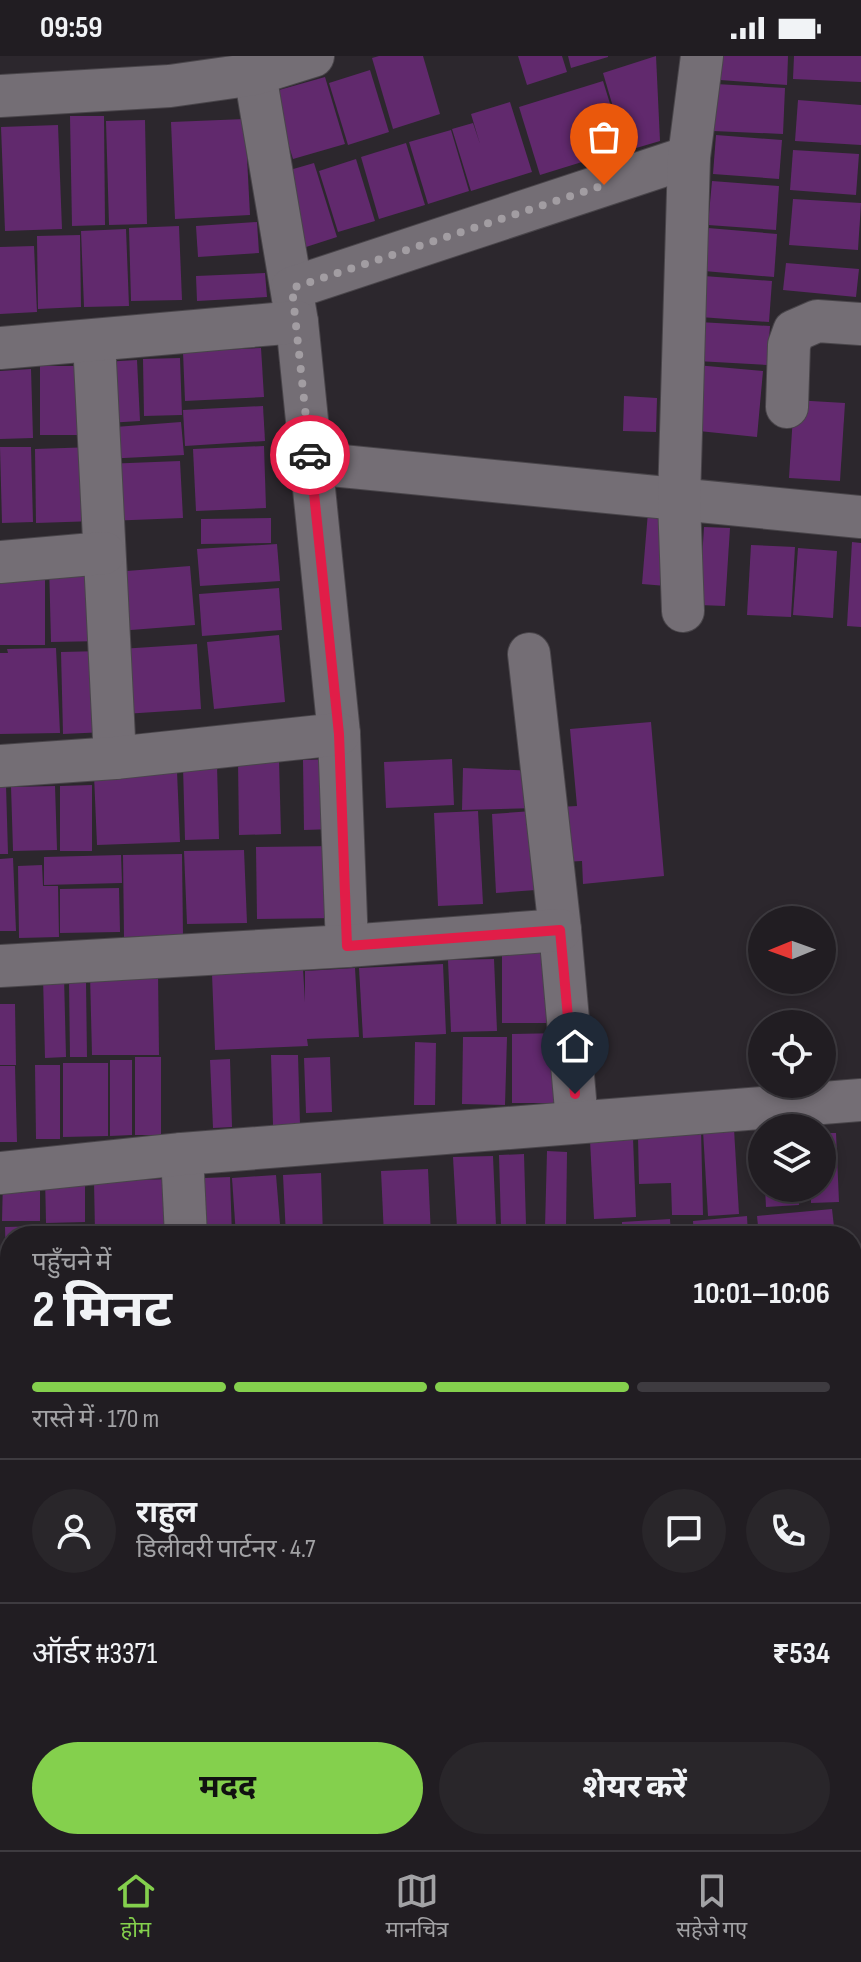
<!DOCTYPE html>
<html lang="hi">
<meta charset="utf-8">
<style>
:root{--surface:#211d22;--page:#29262a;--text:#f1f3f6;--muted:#a2a2a5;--line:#3e3b40;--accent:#84d04d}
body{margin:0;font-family:"Sofia Sans Condensed","Noto Sans Devanagari",sans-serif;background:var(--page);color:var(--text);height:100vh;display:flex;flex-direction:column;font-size:30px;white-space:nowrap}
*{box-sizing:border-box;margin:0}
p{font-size:26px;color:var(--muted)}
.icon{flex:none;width:44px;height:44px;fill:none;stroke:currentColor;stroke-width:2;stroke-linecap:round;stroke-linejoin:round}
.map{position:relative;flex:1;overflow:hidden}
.details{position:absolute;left:0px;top:1170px;width:862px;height:624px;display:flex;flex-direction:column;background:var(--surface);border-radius:32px 32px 0 0;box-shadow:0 4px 12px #0003,0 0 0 2px var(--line)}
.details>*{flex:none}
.needle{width:52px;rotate:269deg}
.tools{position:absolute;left:748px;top:850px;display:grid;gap:16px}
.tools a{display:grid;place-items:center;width:88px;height:88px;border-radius:50%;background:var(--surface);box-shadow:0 4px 12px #0003,0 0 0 2px var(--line);font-size:40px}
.pin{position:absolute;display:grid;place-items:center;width:68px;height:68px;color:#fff;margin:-82px -34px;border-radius:50% 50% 50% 0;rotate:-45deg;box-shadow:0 0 8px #0007}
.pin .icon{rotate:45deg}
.courier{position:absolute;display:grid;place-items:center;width:80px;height:80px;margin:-40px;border:6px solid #e11d48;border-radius:50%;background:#fff;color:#222;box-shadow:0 2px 10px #0007}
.overview em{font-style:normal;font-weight:700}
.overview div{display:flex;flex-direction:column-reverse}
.overview{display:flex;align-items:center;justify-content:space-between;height:136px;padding:0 32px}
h1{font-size:52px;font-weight:700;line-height:60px}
.bar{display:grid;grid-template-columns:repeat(4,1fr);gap:12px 8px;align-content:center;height:96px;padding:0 32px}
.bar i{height:10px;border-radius:6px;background:var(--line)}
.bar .active{background:var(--accent)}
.bar p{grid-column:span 4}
.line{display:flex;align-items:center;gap:20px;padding:0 32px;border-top:2px solid var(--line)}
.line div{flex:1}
.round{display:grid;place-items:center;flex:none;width:84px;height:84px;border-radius:42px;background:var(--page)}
.cta{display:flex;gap:16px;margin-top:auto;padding:16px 32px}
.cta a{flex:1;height:92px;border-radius:48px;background:var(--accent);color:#111;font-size:32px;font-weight:700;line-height:92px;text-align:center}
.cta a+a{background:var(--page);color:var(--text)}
.status{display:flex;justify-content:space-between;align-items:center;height:56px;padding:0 40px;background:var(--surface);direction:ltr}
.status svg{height:22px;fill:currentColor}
.tabs{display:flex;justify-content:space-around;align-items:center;height:112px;border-top:2px solid var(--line);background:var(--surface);font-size:22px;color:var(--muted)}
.tabs a{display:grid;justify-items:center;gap:4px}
.tabs .active{color:var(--accent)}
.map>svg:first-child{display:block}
.building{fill:#61296d}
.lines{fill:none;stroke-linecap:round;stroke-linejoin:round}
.minor-casing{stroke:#49454a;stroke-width:44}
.minor{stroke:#746e75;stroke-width:42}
.done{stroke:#a29da2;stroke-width:8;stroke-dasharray:0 14.4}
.route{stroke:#e11d48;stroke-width:10}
</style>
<div class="status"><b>09:59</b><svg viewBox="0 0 49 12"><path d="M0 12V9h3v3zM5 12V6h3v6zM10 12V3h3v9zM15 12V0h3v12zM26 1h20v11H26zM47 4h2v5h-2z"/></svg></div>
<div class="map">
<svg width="861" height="1794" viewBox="0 0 861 1794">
<rect width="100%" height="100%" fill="#2c272d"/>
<g class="building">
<polygon points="379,0 423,0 440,58 393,73 372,2"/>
<polygon points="518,0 562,0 567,16 527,29"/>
<polygon points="568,0 608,0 608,1 571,12"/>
<polygon points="656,0 660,85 626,95 603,17"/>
<polygon points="721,0 788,0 787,29 720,24"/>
<polygon points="794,0 861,0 861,26 793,23"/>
<polygon points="370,14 389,76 348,89 329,27"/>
<polygon points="325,21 345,88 293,103 272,36"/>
<polygon points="603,25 624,93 540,119 519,51"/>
<polygon points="716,28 785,32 783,78 713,75"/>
<polygon points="798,44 861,49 861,89 795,85"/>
<polygon points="510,46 532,116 471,135 452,73 473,67 480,88 471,58"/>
<polygon points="70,60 104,60 105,169 72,170"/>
<polygon points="245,63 250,159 175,163 171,66"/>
<polygon points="145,64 147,168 109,169 106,65"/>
<polygon points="58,69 62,173 5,175 1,71"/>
<polygon points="451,74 469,135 428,148 409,86"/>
<polygon points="716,79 782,84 779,123 713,118"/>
<polygon points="406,87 425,149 379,163 361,101"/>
<polygon points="793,94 859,98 856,139 790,134"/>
<polygon points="356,103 375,165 338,176 319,115"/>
<polygon points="314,107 337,181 306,191 283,116"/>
<polygon points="712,125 779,130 776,174 708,169"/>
<polygon points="793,143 861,147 858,194 789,189"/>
<polygon points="257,166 259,197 198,201 196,170"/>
<polygon points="179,170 182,244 131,245 129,172"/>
<polygon points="708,172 777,178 774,221 704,215"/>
<polygon points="126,173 129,250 84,251 81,175"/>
<polygon points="80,179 81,251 38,253 37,180"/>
<polygon points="34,190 37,256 0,258 0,191"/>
<polygon points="786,207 859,213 856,241 783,234"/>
<polygon points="265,217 267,241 197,245 196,220"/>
<polygon points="704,220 772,225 769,266 700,261"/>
<polygon points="699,266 770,270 767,309 697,305"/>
<polygon points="261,292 264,341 185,345 183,296"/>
<polygon points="180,302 182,359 144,360 143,303"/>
<polygon points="137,304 140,365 107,367 103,306"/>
<polygon points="696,309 763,315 757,381 689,374"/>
<rect x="40" y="310" width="50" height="69"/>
<polygon points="31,313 33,382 0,383 0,315"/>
<polygon points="624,340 657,342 656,376 623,375"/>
<polygon points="794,344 845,347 840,425 789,422"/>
<polygon points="263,350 265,385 185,390 183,354"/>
<polygon points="181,366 184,399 104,403 102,372"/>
<polygon points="264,390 266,452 196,455 193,393"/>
<polygon points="0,391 31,391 33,466 2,467"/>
<polygon points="94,391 96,465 36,467 35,393"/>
<polygon points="180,405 183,462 107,465 104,408"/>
<polygon points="648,456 672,459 666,530 642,528"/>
<polygon points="271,462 271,487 201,488 201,463"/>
<polygon points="704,471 730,472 725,550 699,549"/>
<polygon points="852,486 861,487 861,571 847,570"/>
<polygon points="277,488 280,525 200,530 197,493"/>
<polygon points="751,489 795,491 791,561 747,559"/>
<polygon points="798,492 837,495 833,562 793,559"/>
<polygon points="97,505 104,585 51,586 49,507"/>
<polygon points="190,510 195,569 118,575 114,516"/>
<rect x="0" y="511" width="45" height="78"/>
<polygon points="279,532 282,574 202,580 199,538"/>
<polygon points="279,579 285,646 214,653 207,586"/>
<polygon points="197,588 201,653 124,658 120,593"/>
<polygon points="56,592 60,677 0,678 0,597 8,597 7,593"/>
<polygon points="103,595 106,676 63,678 61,596"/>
<polygon points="651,666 664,820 583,828 582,805 563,806 559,751 577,750 570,673"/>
<polygon points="332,703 334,773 304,774 303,704"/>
<polygon points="452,703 454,749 386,752 384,706"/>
<polygon points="238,704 279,704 281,778 239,779"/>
<polygon points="217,709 219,783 185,784 183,710"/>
<polygon points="463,712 538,715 538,752 462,754"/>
<polygon points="177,715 180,786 97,789 94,719"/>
<polygon points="6,729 8,798 0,798 0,730"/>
<polygon points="92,729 92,795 60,795 60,730"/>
<polygon points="55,730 57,794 13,795 11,731"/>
<polygon points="478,755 483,848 438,850 434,757"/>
<polygon points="532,755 536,834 496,837 492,758"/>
<polygon points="337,790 338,862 257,863 256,791"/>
<polygon points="244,794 247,867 187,868 184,795"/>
<polygon points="182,798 183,880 124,881 123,799"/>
<polygon points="121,799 122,827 44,829 44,801"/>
<polygon points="13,802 16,875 0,875 0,803"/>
<polygon points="42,809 43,830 58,830 59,881 19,882 18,810"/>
<polygon points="119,832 120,876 60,877 60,833"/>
<polygon points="502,889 552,889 551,967 502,967"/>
<polygon points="494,903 497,975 451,976 448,904"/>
<polygon points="443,908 446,978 363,982 359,912"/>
<polygon points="355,912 359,981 307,983 308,990 215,994 212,918 303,913 305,946 305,915"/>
<polygon points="158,916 159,999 92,999 90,918"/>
<polygon points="43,920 64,920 66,1001 45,1002"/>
<polygon points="69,925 86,925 87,1001 70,1001"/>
<polygon points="0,948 15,948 16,1009 0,1009"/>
<polygon points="564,977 564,1047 512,1047 512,978"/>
<polygon points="463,981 507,981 505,1049 462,1048"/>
<polygon points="415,986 436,987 435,1049 414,1049"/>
<polygon points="271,999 298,999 300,1069 273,1069"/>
<rect x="135" y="1001" width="26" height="78"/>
<polygon points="330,1001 332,1056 306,1057 304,1002"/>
<polygon points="230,1003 232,1071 213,1072 210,1004"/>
<polygon points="110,1004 132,1004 132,1079 110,1080"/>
<polygon points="63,1007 108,1007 108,1080 63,1081"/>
<polygon points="35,1009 60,1009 60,1083 36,1083"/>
<polygon points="0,1010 15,1010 17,1086 0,1086"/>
<polygon points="701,1073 703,1159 672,1159 671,1127 639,1128 638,1080"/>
<polygon points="734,1073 739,1158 708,1160 703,1075"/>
<polygon points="822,1077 836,1077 839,1146 811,1147 811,1132 822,1132"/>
<polygon points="633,1082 636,1161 594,1163 590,1084"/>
<polygon points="547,1095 567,1096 566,1172 545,1172"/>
<polygon points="524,1098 526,1169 501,1170 499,1099"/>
<polygon points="493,1100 496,1170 457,1172 453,1101"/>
<polygon points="428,1113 431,1180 384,1180 381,1115"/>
<polygon points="321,1117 323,1180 286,1180 283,1119"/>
<polygon points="276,1119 281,1180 236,1180 232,1122"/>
<polygon points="45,1120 85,1120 85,1166 46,1167"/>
<polygon points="230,1121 232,1180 206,1180 204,1122"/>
<polygon points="172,1123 173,1175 95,1177 94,1125"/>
<polygon points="3,1124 40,1124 40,1165 2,1165"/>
<polygon points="765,1132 798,1132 799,1149 766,1151"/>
<polygon points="832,1153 835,1180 759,1180 757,1160"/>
<polygon points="747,1160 748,1180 694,1180 693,1165"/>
<polygon points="670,1163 671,1180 622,1180 622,1166"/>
<polygon points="87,1169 87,1180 10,1180 10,1213 6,1213 5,1171"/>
<rect x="500" y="1177" width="26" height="3"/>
<polygon points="852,1228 861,1229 861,1291 852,1291"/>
<polygon points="5,1255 10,1255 10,1283 6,1283"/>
<rect x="852" y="1298" width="9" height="47"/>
<polygon points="0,1346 10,1346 10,1399 0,1400"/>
<rect x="852" y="1351" width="9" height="34"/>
<rect x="852" y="1388" width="9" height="51"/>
<rect x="0" y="1401" width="10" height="22"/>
<polygon points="10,1428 10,1502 0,1502 0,1429"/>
<rect x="852" y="1443" width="9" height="32"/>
<rect x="852" y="1490" width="9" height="49"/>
<polygon points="852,1542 861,1542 861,1581 852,1582"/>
<polygon points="0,1551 10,1551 10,1630 0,1631"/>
<rect x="852" y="1602" width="9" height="40"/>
<polygon points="10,1635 10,1714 0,1714 0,1636"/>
<rect x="852" y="1682" width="9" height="44"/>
<polygon points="0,1767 10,1767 10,1784 42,1784 42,1794 0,1794"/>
<rect x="75" y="1784" width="40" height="10"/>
<polygon points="127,1784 173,1784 174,1794 127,1794"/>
<rect x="179" y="1784" width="48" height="10"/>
<polygon points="231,1784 271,1784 271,1794 232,1794"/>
<rect x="276" y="1784" width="50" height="10"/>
<rect x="331" y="1784" width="29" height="10"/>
<rect x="371" y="1784" width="16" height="10"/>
<polygon points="418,1784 463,1784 463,1794 419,1794"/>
<polygon points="465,1784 512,1784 512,1792 465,1793"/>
<polygon points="628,1784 692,1784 693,1794 628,1794"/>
<polygon points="697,1784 774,1784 775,1794 697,1794"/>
</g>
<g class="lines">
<defs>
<g id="minor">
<polyline points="255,18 297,266 339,678 347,890"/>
<polyline points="0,40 170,30 255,18 313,0"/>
<polyline points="292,232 689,101"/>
<polyline points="94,285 115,702"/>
<polyline points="0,292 297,266"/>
<polyline points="787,351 789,289 794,275 817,265 861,268"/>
<polyline points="311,407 861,461"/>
<polyline points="0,506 104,497"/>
<polyline points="683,555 679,445 689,101 702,0"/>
<polyline points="529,598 560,874 577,1065"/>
<polyline points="0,710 115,702 339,678"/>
<polyline points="0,910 347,890 560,874"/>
<polyline points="182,1098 186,1180"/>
<polyline points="0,1117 182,1098 861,1044"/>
<polyline points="0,1316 0,1324"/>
<polyline points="0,1525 10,1524"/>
<polyline points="852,1672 861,1671"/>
<polyline points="0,1735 10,1734"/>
<polyline points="56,1784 56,1794"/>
<polyline points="589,1784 590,1794"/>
<polyline points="810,1784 810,1794"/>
</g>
</defs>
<use href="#minor" class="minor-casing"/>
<use href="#minor" class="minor"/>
</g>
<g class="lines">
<polyline class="done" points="310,399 292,232 604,129"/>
<polyline class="route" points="310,399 339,678 347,890 560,874 575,1038"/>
</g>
</svg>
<div class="tools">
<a><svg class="needle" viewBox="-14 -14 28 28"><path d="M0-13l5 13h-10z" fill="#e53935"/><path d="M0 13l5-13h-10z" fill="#a2a2a5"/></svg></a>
<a><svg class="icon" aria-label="locate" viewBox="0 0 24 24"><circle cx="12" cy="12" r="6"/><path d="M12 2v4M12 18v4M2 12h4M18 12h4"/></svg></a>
<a><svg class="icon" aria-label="layers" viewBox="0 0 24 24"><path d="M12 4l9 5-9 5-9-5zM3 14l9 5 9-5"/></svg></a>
</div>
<div class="pin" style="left:604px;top:129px;background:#ea580c"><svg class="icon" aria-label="bag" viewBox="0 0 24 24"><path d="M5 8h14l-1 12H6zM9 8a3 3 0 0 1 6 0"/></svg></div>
<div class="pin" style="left:575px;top:1038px;background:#1f2937"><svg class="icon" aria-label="home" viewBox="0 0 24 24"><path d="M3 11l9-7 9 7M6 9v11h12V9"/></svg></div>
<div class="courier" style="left:310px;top:399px"><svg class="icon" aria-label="car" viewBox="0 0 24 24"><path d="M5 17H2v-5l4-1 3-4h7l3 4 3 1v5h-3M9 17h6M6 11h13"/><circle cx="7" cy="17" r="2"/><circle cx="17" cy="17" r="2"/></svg></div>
<section class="details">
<div class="overview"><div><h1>2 मिनट</h1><p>पहुँचने में</p></div><em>10:01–10:06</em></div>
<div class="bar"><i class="active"></i><i class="active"></i><i class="active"></i><i></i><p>रास्ते में · 170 m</p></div>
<div class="line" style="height:144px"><a class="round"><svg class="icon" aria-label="person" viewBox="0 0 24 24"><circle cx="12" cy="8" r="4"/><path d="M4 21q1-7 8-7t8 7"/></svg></a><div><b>राहुल</b><p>डिलीवरी पार्टनर · 4.7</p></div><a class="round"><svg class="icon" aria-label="chat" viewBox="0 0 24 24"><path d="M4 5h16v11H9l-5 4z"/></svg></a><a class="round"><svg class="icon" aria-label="phone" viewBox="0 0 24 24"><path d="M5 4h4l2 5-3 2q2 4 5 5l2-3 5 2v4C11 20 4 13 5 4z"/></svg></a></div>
<div class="line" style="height:104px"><div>ऑर्डर #3371</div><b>₹534</b></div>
<div class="cta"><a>मदद</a><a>शेयर करें</a></div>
</section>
</div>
<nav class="tabs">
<a class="active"><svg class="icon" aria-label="home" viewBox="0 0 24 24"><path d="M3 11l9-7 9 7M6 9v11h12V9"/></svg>होम</a>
<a><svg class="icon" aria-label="map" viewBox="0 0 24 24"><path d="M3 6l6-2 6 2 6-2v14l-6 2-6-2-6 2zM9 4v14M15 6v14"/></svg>मानचित्र</a>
<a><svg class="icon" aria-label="saved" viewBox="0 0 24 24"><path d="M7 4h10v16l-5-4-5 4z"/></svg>सहेजे गए</a>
</nav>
